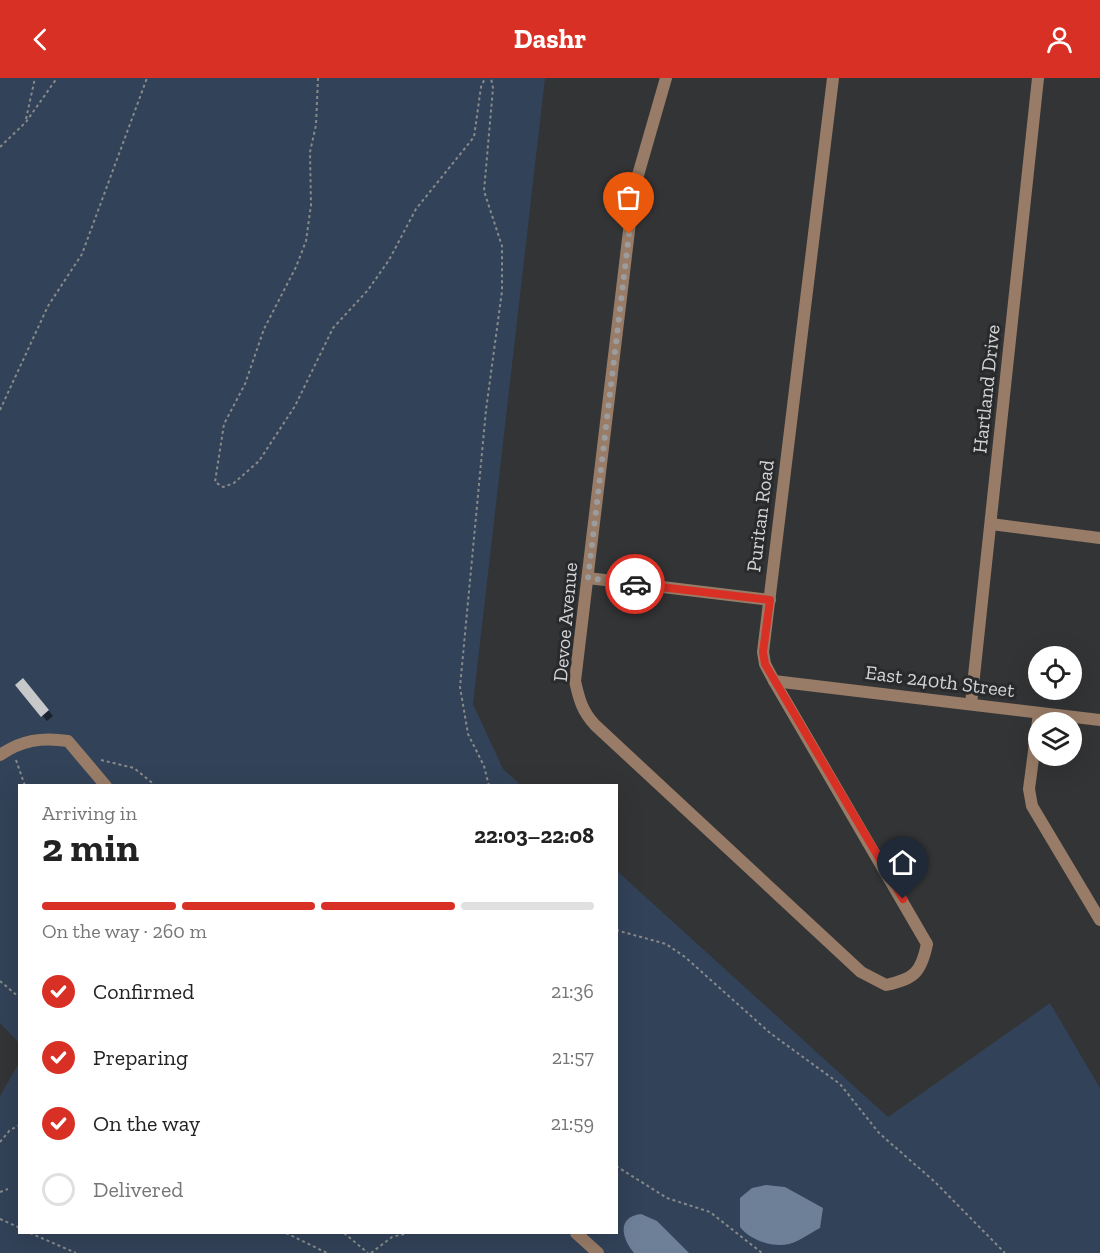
<!DOCTYPE html>
<meta charset="utf-8">
<style>
:root{--surface:#fff;--page:#f2f2f2;--text:#222;--muted:#767676;--line:#e0e0e0;--accent:#d93025}
body{margin:0;font-family:"Zilla Slab",serif;background:var(--page);color:var(--text);height:100vh;display:flex;flex-direction:column;font-size:22px;white-space:nowrap}
*{box-sizing:border-box;margin:0}
p{font-size:20px;color:var(--muted)}
.icon{flex:none;width:33px;height:33px;fill:none;stroke:currentColor;stroke-width:2;stroke-linecap:round;stroke-linejoin:round}
.map{position:relative;flex:1;overflow:hidden}
.sheet{position:absolute;left:18px;top:706px;width:600px;height:450px;display:flex;flex-direction:column;background:var(--surface);border-radius:0px;box-shadow:0 6px 24px #0002}
.sheet>*{flex:none}
.tools{position:absolute;left:1028px;top:568px;display:grid;gap:12px}
.tools a{display:grid;place-items:center;width:54px;height:54px;border-radius:50%;background:var(--surface);box-shadow:0 6px 24px #0002;font-size:30px}
.pin{position:absolute;display:grid;place-items:center;width:51px;height:51px;color:#fff;margin:-62px -26px;border-radius:50% 50% 50% 0;rotate:-45deg;box-shadow:0 0 6px #0007}
.pin .icon{rotate:45deg}
.courier{position:absolute;display:grid;place-items:center;width:60px;height:60px;margin:-30px;border:4px solid #d93025;border-radius:50%;background:#fff;color:#222;box-shadow:0 2px 8px #0007}
.overview em{font-style:normal;font-weight:800}
.overview div{display:flex;flex-direction:column-reverse}
.overview{display:flex;align-items:center;justify-content:space-between;height:102px;padding:0 24px}
h1{font-size:39px;font-weight:800;line-height:45px}
.bar{display:grid;grid-template-columns:repeat(4,1fr);gap:9px 6px;align-content:center;height:72px;padding:0 24px}
.bar i{height:8px;border-radius:4px;background:var(--line)}
.bar .current{background:var(--accent)}
.bar p{grid-column:span 4}
ol{padding:0 24px;list-style:none}
li{display:flex;align-items:center;gap:18px;height:66px}
li p{margin-inline-start:auto}
li .icon{padding:6px;border-radius:50%;background:var(--accent);color:#fff;stroke-width:4}
li:last-child{color:var(--muted)}
li i{width:33px;height:33px;border:3px solid var(--line);border-radius:50%}
header{display:flex;justify-content:space-between;align-items:center;height:78px;padding:0 24px;background:var(--accent);color:#fff;font-size:27px;font-weight:800}
.map>svg:first-child{display:block}
.green{fill:#324258}
.water{fill:#6e8098}
.shadow{fill:#0007}
.building{fill:#c6c8ca}
.lines{fill:none;stroke-linecap:round;stroke-linejoin:round}
.path{stroke:#88898b;stroke-width:2;stroke-dasharray:3 3;stroke-linecap:butt}
.street{stroke:#987c67;stroke-width:12}
.done{stroke:#9b9c9e;stroke-width:6;stroke-dasharray:0 10.8}
.route{stroke:#d93025;stroke-width:8}
.labels{text-anchor:middle;dominant-baseline:central;stroke-width:6;stroke-linejoin:round;paint-order:stroke}
.street-label{font-size:20px;fill:#d3d4d6;stroke:#292a2c}
</style>
<header><svg class="icon" aria-label="back" viewBox="0 0 24 24"><path d="M15 5l-7 7 7 7"/></svg>Dashr<svg class="icon" aria-label="person" viewBox="0 0 24 24"><circle cx="12" cy="8" r="4"/><path d="M4 21q1-7 8-7t8 7"/></svg></header>
<div class="map">
<svg width="1100" height="1175" viewBox="0 0 1100 1175">
<rect width="100%" height="100%" fill="#333436"/>
<g class="green">
<polygon points="0,0 545,0 473,626 503,691 522,708 20,708 19,965 0,945"/>
<polygon points="617,793 888,1039 1050,925 1100,1010 1100,1175 0,1175 0,1018 19,985 20,1155 616,1155"/>
</g>
<g class="water">
<path d="M 766,1107 L 785,1109 L 823,1130 L 820,1150 C 810,1155 800,1163 789,1166 C 773,1170 750,1162 740,1149 L 740,1120 L 752,1110 Z"/>
<path d="M 641,1136 L 657,1143 L 689,1175 L 634,1175 C 622,1161 616,1139 641,1136 Z"/>
</g>
<polygon class="shadow" points="17,607 28,607 53,638 47,643"/>
<polygon class="building" points="23,600 49,632 41,639 15,607"/>
<g class="lines">
<g class="path">
<polyline points="318,0 316,47 310,74 311,127 306,163 296,189 264,251 245,306 224,346 215,404 223,409 234,405 259,383 295,328 333,250 368,212 389,182 416,131 474,59 481,9 485,0"/>
<polyline points="26,41 35,0"/>
<polyline points="0,69 26,44 57,0"/>
<polyline points="0,332 48,228 82,176 147,0"/>
<polyline points="16,682 25,708"/>
<polyline points="101,682 134,690 156,708"/>
<polyline points="489,708 484,688 468,656 460,609 486,332 502,213 502,168 484,113 493,10 491,0"/>
<polyline points="616,852 666,866 685,879 770,955 840,1006 879,1055 935,1104 1005,1175"/>
<polyline points="0,903 20,920"/>
<polyline points="0,1064 10,1052 20,1047"/>
<polyline points="616,1088 667,1120 710,1134 762,1175"/>
<polyline points="0,1114 8,1111"/>
<polyline points="0,1141 20,1150"/>
<polyline points="30,1155 76,1175"/>
<polyline points="286,1155 327,1175"/>
<polyline points="344,1155 368,1175"/>
<polyline points="371,1175 392,1159 408,1155"/>
</g>
<g class="street">
<path d="M 666,0 L 634,111 L 575,603 C 579,621 582,633 595,647 L 861,894 L 886,907 C 914,901 921,895 927,866 L 774,603 L 765,586 L 763,574 L 833,0"/>
<polyline points="991,446 1100,460"/>
<polyline points="588,500 770,522"/>
<polyline points="774,603 1100,642"/>
<polyline points="971,626 1038,0"/>
<polyline points="1039,635 1029,711 1032,728 1100,842"/>
<path d="M 0,677 C 22,662 42,659 68,663 L 106,708"/>
<polyline points="576,1155 598,1175"/>
</g>
</g>
<g class="lines">
<polyline class="done" points="629,156 588,500 635,506"/>
<polyline class="route" points="635,506 770,522 763,574 765,586 903,821"/>
</g>
<g class="labels">
<g class="street-label">
<text transform="translate(986 311) rotate(-84)">Hartland Drive</text>
<text transform="translate(760 438) rotate(-83)">Puritan Road</text>
<text transform="translate(565 544) rotate(-85)">Devoe Avenue</text>
<text transform="translate(940 603) rotate(7)">East 240th Street</text>
</g>
</g>
</svg>
<div class="tools">
<a><svg class="icon" aria-label="locate" viewBox="0 0 24 24"><circle cx="12" cy="12" r="6"/><path d="M12 2v4M12 18v4M2 12h4M18 12h4"/></svg></a>
<a><svg class="icon" aria-label="layers" viewBox="0 0 24 24"><path d="M12 4l9 5-9 5-9-5zM3 14l9 5 9-5"/></svg></a>
</div>
<div class="pin" style="left:629px;top:156px;background:#ea580c"><svg class="icon" aria-label="bag" viewBox="0 0 24 24"><path d="M5 8h14l-1 12H6zM9 8a3 3 0 0 1 6 0"/></svg></div>
<div class="pin" style="left:903px;top:821px;background:#1f2937"><svg class="icon" aria-label="home" viewBox="0 0 24 24"><path d="M3 11l9-7 9 7M6 9v11h12V9"/></svg></div>
<div class="courier" style="left:635px;top:506px"><svg class="icon" aria-label="car" viewBox="0 0 24 24"><path d="M5 17H2v-5l4-1 3-4h7l3 4 3 1v5h-3M9 17h6M6 11h13"/><circle cx="7" cy="17" r="2"/><circle cx="17" cy="17" r="2"/></svg></div>
<section class="sheet">
<div class="overview"><div><h1>2 min</h1><p>Arriving in</p></div><em>22:03–22:08</em></div>
<div class="bar"><i class="current"></i><i class="current"></i><i class="current"></i><i></i><p>On the way · 260 m</p></div>
<ol>
<li><svg class="icon" aria-label="check" viewBox="0 0 24 24"><path d="M5 12l5 5 9-10"/></svg>Confirmed<p>21:36</p></li>
<li><svg class="icon" aria-label="check" viewBox="0 0 24 24"><path d="M5 12l5 5 9-10"/></svg>Preparing<p>21:57</p></li>
<li><svg class="icon" aria-label="check" viewBox="0 0 24 24"><path d="M5 12l5 5 9-10"/></svg>On the way<p>21:59</p></li>
<li><i></i>Delivered</li>
</ol>
</section>
</div>
